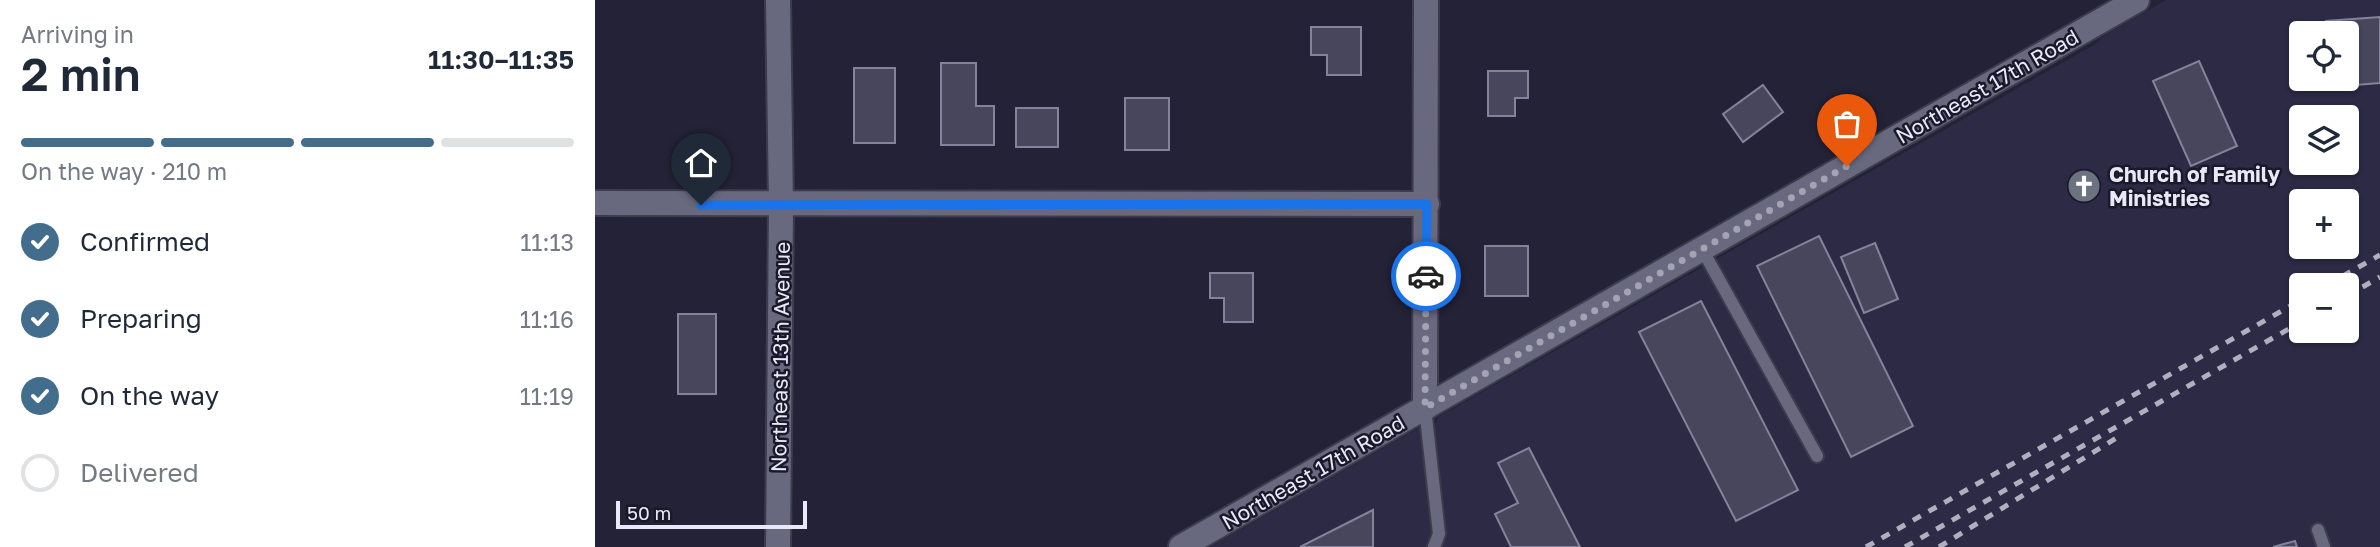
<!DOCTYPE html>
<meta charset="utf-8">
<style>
:root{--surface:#fff;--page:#f6f6f7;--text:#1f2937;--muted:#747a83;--line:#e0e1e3;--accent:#436d8c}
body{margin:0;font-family:"Golos Text",sans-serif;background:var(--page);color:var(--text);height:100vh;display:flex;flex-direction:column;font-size:26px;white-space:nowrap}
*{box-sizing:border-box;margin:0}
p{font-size:23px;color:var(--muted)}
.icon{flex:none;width:38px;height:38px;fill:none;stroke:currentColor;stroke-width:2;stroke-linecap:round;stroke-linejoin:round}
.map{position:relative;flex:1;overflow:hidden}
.panel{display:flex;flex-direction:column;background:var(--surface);width:595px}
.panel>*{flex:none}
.controls{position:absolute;left:1694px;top:21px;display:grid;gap:14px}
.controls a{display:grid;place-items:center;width:70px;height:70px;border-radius:7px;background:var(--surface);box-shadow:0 2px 5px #0004;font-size:35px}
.scale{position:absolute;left:21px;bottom:18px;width:191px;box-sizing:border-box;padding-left:7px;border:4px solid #e9e8f6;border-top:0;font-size:19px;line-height:24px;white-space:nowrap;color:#e9e8f6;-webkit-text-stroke:5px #1a192b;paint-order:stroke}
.pin{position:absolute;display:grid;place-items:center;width:60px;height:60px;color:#fff;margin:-72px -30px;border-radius:50% 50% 50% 0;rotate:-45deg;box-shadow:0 0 7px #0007}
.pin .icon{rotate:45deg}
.courier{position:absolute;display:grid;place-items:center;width:70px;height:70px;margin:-35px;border:5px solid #1a73e8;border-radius:50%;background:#fff;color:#222;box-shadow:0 2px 9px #0007}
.head em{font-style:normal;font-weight:600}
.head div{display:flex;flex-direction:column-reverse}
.head{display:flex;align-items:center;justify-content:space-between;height:119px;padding:0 21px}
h1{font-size:46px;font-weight:600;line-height:52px}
.bar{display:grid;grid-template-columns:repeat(4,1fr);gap:10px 7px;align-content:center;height:84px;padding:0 21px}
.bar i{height:9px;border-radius:5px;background:var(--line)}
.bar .on{background:var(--accent)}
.bar p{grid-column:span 4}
ol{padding:0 21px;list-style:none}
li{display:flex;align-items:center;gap:21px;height:77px}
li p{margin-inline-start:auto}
li .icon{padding:7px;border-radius:50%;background:var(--accent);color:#fff;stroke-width:4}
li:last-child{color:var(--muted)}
li i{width:38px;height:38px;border:4px solid var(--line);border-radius:50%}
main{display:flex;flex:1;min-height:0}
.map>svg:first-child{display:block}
.built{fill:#2c2a44;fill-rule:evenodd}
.building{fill:#47465c;stroke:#83839b;stroke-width:2}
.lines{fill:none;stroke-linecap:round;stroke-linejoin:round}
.lane-casing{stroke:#3d3c4d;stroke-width:16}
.street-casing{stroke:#3d3c4d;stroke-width:28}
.lane{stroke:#68687f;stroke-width:12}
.street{stroke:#68687f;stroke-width:24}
.rail{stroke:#b1afbf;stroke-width:5;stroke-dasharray:9 9;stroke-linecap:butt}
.done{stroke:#a4a3b3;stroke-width:7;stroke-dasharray:0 12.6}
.route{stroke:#1a73e8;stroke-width:9}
.labels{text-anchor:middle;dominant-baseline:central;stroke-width:5;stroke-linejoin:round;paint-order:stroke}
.street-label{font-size:21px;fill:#e9e8f6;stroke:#1a192b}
.poi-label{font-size:21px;font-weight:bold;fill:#e9e8f6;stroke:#1a192b;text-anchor:start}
</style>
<main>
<section class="panel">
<div class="head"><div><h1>2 min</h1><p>Arriving in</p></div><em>11:30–11:35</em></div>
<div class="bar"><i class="on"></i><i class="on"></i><i class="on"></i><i></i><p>On the way · 210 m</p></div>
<ol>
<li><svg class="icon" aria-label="check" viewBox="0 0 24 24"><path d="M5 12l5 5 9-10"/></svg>Confirmed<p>11:13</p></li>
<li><svg class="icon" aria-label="check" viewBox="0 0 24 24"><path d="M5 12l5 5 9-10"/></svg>Preparing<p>11:16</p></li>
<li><svg class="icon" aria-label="check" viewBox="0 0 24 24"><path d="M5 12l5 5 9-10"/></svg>On the way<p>11:19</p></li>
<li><i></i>Delivered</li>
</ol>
</section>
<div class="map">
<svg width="1785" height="547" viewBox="0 0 1785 547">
<rect width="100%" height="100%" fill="#242236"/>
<path class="built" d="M 1571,0 L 1785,0 L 1785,547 L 615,547 L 832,423 L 842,423 L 843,417 L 1504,42 L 1505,38 ZM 1706,33 L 1752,33 L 1752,79 L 1706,79 ZM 1706,117 L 1752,117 L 1752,163 L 1706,163 ZM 1706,201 L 1752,201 L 1752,247 L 1706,247 ZM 1706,285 L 1752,285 L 1752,331 L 1706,331 Z"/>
<g class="building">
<polygon points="1785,17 1785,83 1736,87 1736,79 1752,79 1752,33 1732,33 1731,21"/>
<polygon points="716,27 766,27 766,75 732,75 732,55 716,55"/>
<polygon points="1604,61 1642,146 1596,166 1558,81"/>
<polygon points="346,63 381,63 381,106 399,106 399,145 346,145"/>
<rect x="259" y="68" width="41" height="75"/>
<polygon points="893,71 933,71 933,98 920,98 920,116 893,116"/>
<polygon points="1168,85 1188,112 1148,142 1128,114"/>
<rect x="530" y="98" width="44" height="52"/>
<rect x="421" y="108" width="42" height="39"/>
<polygon points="1224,236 1318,426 1256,457 1162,266"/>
<polygon points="1280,243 1303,299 1269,313 1246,257"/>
<rect x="890" y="246" width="43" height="50"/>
<polygon points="615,273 658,273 658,322 629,322 629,298 615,298"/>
<polygon points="1106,301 1203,490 1141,521 1044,332"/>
<rect x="83" y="314" width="38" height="80"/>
<polygon points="934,448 985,547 916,547 900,514 923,503 903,463"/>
<polygon points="778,510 778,547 705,547"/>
<polygon points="1700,541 1702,547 1678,547"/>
</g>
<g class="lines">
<defs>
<g id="lane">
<polyline points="1107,249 1222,456"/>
<polyline points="830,408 844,534 839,547"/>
<polyline points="1723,530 1729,547"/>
</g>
<g id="street">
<polyline points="0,203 832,204"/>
<polyline points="830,408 831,0"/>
<polyline points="183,547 186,205 183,0"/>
<polyline points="586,547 1542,0"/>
</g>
</defs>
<use href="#lane" class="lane-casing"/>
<use href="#street" class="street-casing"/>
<use href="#lane" class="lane"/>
<use href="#street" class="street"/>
<g class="rail">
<polyline points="1732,285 1785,255"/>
<polyline points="1752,296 1785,277"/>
<polyline points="1271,547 1706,300"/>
<polyline points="1310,547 1706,322"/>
<polyline points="1344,547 1528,434"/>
</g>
</g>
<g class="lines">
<polyline class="done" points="831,276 830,408 1252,166"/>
<polyline class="route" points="106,205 832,204 831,276"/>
</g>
<defs>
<symbol id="church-disc" viewBox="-11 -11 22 22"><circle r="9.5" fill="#6b7280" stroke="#1a192b"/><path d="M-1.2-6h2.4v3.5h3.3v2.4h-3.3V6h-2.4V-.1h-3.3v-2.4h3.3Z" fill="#fff"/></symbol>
</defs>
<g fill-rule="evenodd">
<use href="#church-disc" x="1470" y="167" width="38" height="38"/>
</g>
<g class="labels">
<g class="street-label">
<text transform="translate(1392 86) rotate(-30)">Northeast 17th Road</text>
<text transform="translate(185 357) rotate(-89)">Northeast 13th Avenue</text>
<text transform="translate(718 472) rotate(-30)">Northeast 17th Road</text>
</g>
<g class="poi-label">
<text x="1514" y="174">Church of Family<tspan x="1514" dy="24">Ministries</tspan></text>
</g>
</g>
</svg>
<div class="controls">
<a><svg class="icon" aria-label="locate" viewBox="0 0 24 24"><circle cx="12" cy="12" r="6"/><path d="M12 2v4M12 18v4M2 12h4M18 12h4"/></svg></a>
<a><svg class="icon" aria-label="layers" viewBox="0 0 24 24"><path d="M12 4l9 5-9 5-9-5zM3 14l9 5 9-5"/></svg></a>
<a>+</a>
<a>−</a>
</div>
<div class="scale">50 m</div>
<div class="pin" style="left:1252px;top:166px;background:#ea580c"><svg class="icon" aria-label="bag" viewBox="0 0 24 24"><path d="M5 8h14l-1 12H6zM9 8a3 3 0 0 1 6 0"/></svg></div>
<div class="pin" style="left:106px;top:205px;background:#1f2937"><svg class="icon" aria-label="home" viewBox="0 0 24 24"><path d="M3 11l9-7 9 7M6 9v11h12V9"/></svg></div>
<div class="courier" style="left:831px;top:276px"><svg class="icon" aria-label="car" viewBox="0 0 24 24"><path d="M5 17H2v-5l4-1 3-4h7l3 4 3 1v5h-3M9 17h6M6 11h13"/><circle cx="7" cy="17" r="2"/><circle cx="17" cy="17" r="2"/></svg></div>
</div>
</main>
